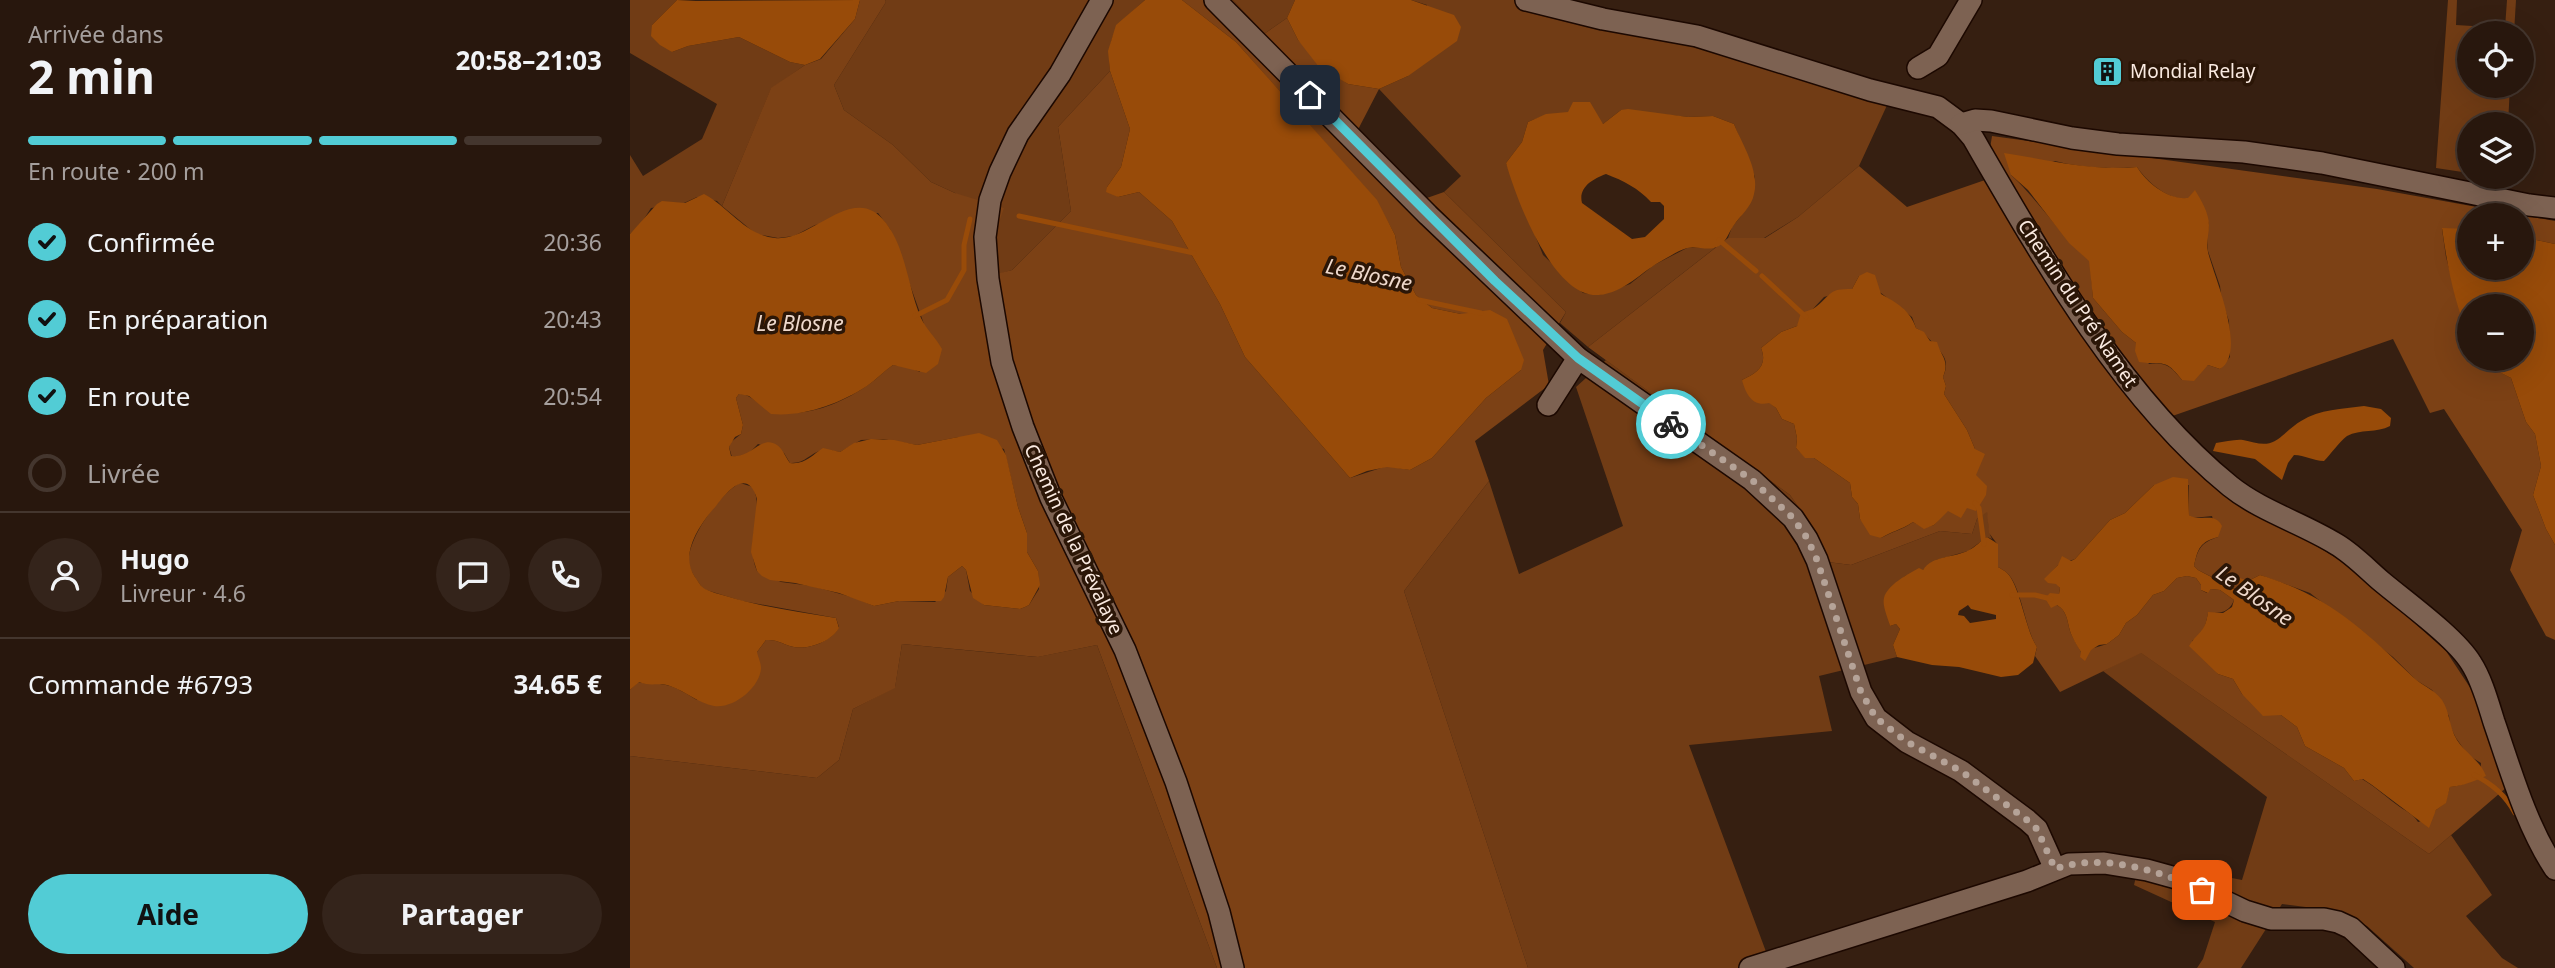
<!DOCTYPE html>
<html lang="fr">
<meta charset="utf-8">
<style>
:root{--surface:#28170d;--page:#34241b;--text:#f1f3f6;--muted:#a59f9d;--line:#44362e;--accent:#52ccd5}
body{margin:0;font-family:"Noto Sans",sans-serif;background:var(--page);color:var(--text);height:100vh;display:flex;flex-direction:column;font-size:26px;white-space:nowrap}
*{box-sizing:border-box;margin:0}
p{font-size:23px;color:var(--muted)}
.icon{flex:none;width:38px;height:38px;fill:none;stroke:currentColor;stroke-width:2;stroke-linecap:round;stroke-linejoin:round}
.map{position:relative;flex:1;overflow:hidden}
.panel{display:flex;flex-direction:column;background:var(--surface);width:630px}
.panel>*{flex:none}
.tools{position:absolute;left:1827px;top:21px;display:grid;gap:14px}
.tools a{display:grid;place-items:center;width:77px;height:77px;border-radius:50%;background:var(--surface);box-shadow:0 7px 28px #0002,0 0 0 2px var(--line);font-size:35px}
.pin{position:absolute;display:grid;place-items:center;width:60px;height:60px;color:#fff;margin:-30px;border-radius:14px;box-shadow:0 4px 10px #0006}
.courier{position:absolute;display:grid;place-items:center;width:70px;height:70px;margin:-35px;border:5px solid #52ccd5;border-radius:50%;background:#fff;color:#222;box-shadow:0 2px 9px #0007}
.headline em{font-style:normal;font-weight:700}
.headline div{display:flex;flex-direction:column-reverse}
.headline{display:flex;align-items:center;justify-content:space-between;height:119px;padding:0 28px}
h1{font-size:46px;font-weight:700;line-height:52px}
.bar{display:grid;grid-template-columns:repeat(4,1fr);gap:10px 7px;align-content:center;height:84px;padding:0 28px}
.bar i{height:9px;border-radius:5px;background:var(--line)}
.bar .on{background:var(--accent)}
.bar p{grid-column:span 4}
.line{display:flex;align-items:center;gap:18px;padding:0 28px;border-top:2px solid var(--line)}
.line div{flex:1}
.round{display:grid;place-items:center;flex:none;width:74px;height:74px;border-radius:37px;background:var(--page)}
ol{padding:0 28px;list-style:none}
li{display:flex;align-items:center;gap:21px;height:77px}
li p{margin-inline-start:auto}
li .icon{padding:7px;border-radius:50%;background:var(--accent);color:#111;stroke-width:4}
li:last-child{color:var(--muted)}
li i{width:38px;height:38px;border:4px solid var(--line);border-radius:50%}
.action{display:flex;gap:14px;margin-top:auto;padding:14px 28px}
.action a{flex:1;height:80px;border-radius:42px;background:var(--accent);color:#111;font-size:28px;font-weight:700;line-height:80px;text-align:center}
.action a+a{background:var(--page);color:var(--text)}
main{display:flex;flex:1;min-height:0}
.map>svg:first-child{display:block}
.green{fill:#713c15}
.forest{fill:#7c4115;fill-rule:evenodd}
.water{fill:#984b09;fill-rule:evenodd}
.lines{fill:none;stroke-linecap:round;stroke-linejoin:round}
.stream{stroke:#984b09;stroke-width:5}
.minor-casing{stroke:#1c0800;stroke-width:24}
.minor{stroke:#7d6252;stroke-width:21}
.done{stroke:#b5a398;stroke-width:7;stroke-dasharray:0 12.6}
.route{stroke:#52ccd5;stroke-width:9}
.labels{text-anchor:middle;dominant-baseline:central;stroke-width:7;stroke-linejoin:round;paint-order:stroke}
.poi-label{font-size:19px;fill:#faeae1;stroke:#2b1607;text-anchor:start}
.street-label{font-size:19px;fill:#faeae1;stroke:#2b1607}
.water-label{font-size:21px;font-style:italic;fill:#efd9cc;stroke:#2b1607}
</style>
<main>
<section class="panel">
<div class="headline"><div><h1>2 min</h1><p>Arrivée dans</p></div><em>20:58–21:03</em></div>
<div class="bar"><i class="on"></i><i class="on"></i><i class="on"></i><i></i><p>En route · 200 m</p></div>
<ol>
<li><svg class="icon" aria-label="check" viewBox="0 0 24 24"><path d="M5 12l5 5 9-10"/></svg>Confirmée<p>20:36</p></li>
<li><svg class="icon" aria-label="check" viewBox="0 0 24 24"><path d="M5 12l5 5 9-10"/></svg>En préparation<p>20:43</p></li>
<li><svg class="icon" aria-label="check" viewBox="0 0 24 24"><path d="M5 12l5 5 9-10"/></svg>En route<p>20:54</p></li>
<li><i></i>Livrée</li>
</ol>
<div class="line" style="height:126px"><a class="round"><svg class="icon" aria-label="person" viewBox="0 0 24 24"><circle cx="12" cy="8" r="4"/><path d="M4 21q1-7 8-7t8 7"/></svg></a><div><b>Hugo</b><p>Livreur · 4.6</p></div><a class="round"><svg class="icon" aria-label="chat" viewBox="0 0 24 24"><path d="M4 5h16v11H9l-5 4z"/></svg></a><a class="round"><svg class="icon" aria-label="phone" viewBox="0 0 24 24"><path d="M5 4h4l2 5-3 2q2 4 5 5l2-3 5 2v4C11 20 4 13 5 4z"/></svg></a></div>
<div class="line" style="height:91px"><div>Commande #6793</div><b>34.65 €</b></div>
<div class="action"><a>Aide</a><a>Partager</a></div>
</section>
<div class="map">
<svg width="1925" height="968" viewBox="0 0 1925 968">
<rect width="100%" height="100%" fill="#361f11"/>
<g class="green">
<polygon points="0,0 47,0 22,25 42,52 58,46 109,37 160,62 175,65 141,89 92,206 87,201 67,197 54,203 21,208 10,225 0,234 0,155 13,176 72,139 87,104 0,53"/>
<path d="M 255,0 L 515,0 C 487,25 477,32 480,71 L 428,127 L 441,211 L 382,270 L 366,275 L 366,231 L 325,193 L 301,182 L 263,145 L 214,110 L 204,85 L 256,2 Z"/>
<polygon points="603,0 665,0 657,18 634,34"/>
<path d="M 781,0 L 908,0 L 1265,88 L 1229,166 L 1168,217 L 1134,238 L 1098,238 L 1102,227 L 1111,216 L 1125,177 L 1104,124 L 1083,116 L 1058,117 L 991,110 L 973,124 C 943,114 929,108 898,122 L 892,142 L 876,163 L 913,255 L 953,293 L 969,295 L 1000,284 L 1024,265 L 1057,248 L 1085,248 L 958,347 L 930,323 L 936,312 L 814,192 L 831,176 L 749,89 L 778,76 L 797,5 Z"/>
<polygon points="1818,0 1827,0 1826,25 1875,28 1877,0 1886,0 1884,33 1839,33 1839,86 1880,86 1878,124 1839,124 1839,173 1806,168"/>
<path d="M 976,360 L 1160,495 L 1179,522 L 1198,562 L 1221,565 L 1310,531 L 1342,534 L 1347,519 L 1357,511 C 1360,520 1357,530 1362,539 L 1357,537 L 1338,551 L 1306,560 L 1293,570 L 1275,576 L 1256,594 L 1260,626 L 1266,624 L 1270,629 L 1263,645 L 1267,657 L 1189,676 L 1202,731 L 1059,745 L 1138,957 L 1147,968 L 898,968 L 774,591 L 859,481 L 889,574 L 993,526 L 946,387 Z"/>
<polygon points="272,644 407,657 467,645 587,968 0,968 0,756 187,778 209,760 223,709 265,687"/>
<polygon points="1510,652 1799,854 1821,835 1862,895 1836,916 1872,958 1888,968 1784,968 1737,926 1707,911 1652,904 1611,968 1567,968 1573,959 1585,922 1504,885 1510,860 1612,880 1637,797 1473,671"/>
</g>
<g class="forest">
<path d="M 230,0 L 255,0 L 256,2 L 204,85 L 214,110 L 263,145 L 301,182 L 325,193 L 374,208 L 366,231 L 366,274 L 382,270 L 441,211 L 428,127 L 480,71 L 500,129 L 491,167 L 477,187 L 488,197 L 509,192 L 542,221 L 590,304 L 615,357 L 720,478 L 757,466 L 780,470 L 802,458 L 856,398 L 891,370 L 831,314 L 802,308 L 786,295 L 771,267 L 765,235 L 746,200 L 606,42 L 552,0 L 603,0 L 634,34 L 657,18 L 668,40 L 706,76 L 718,84 L 749,89 L 720,145 L 777,205 L 814,192 L 936,312 L 913,350 L 919,385 L 845,441 L 859,481 L 774,591 L 898,968 L 587,968 L 467,645 L 408,657 L 272,644 L 265,688 L 223,709 L 209,760 L 187,778 L 0,756 L 0,690 L 8,682 C 21,685 27,683 36,685 C 47,687 58,695 67,700 L 127,652 L 136,640 C 147,639 154,645 164,647 C 179,650 202,641 209,627 L 206,618 L 112,601 L 73,589 C 68,581 61,573 59,565 C 55,541 90,493 110,483 L 123,487 C 135,513 114,541 127,571 L 151,582 L 182,586 L 225,598 L 244,606 L 269,601 L 305,602 L 316,591 L 318,577 L 332,566 L 336,570 L 340,591 L 354,605 L 390,609 L 395,607 L 399,605 L 409,589 L 408,571 L 397,552 L 397,533 L 388,507 L 374,449 L 329,437 L 287,445 L 253,439 L 231,440 L 210,452 C 203,452 199,449 192,450 C 180,453 175,464 160,463 L 154,453 L 128,444 L 117,455 L 102,457 L 99,447 L 101,442 L 111,434 L 113,425 L 106,398 L 109,394 C 121,393 130,408 146,411 C 177,418 212,403 238,385 C 247,379 254,371 263,365 L 278,367 L 290,372 L 294,324 L 260,229 L 248,213 L 185,225 L 164,236 L 148,238 L 126,234 L 92,206 L 141,88 L 175,65 L 191,59 L 225,19 Z"/>
<path d="M 1362,136 L 1747,189 L 1925,221 L 1925,244 L 1892,237 L 1892,215 L 1839,215 L 1839,229 L 1812,229 L 1816,257 L 1834,324 L 1839,336 L 1839,359 L 1849,359 L 1852,363 L 1881,378 L 1896,422 L 1905,434 L 1911,466 L 1903,495 L 1916,529 L 1925,545 L 1925,640 L 1916,636 L 1880,570 L 1892,530 L 1814,409 L 1800,413 L 1763,339 L 1528,421 L 1655,527 L 1721,567 L 1816,651 L 1843,692 L 1877,787 L 1799,854 L 1511,653 L 1430,692 L 1405,656 L 1407,647 C 1395,629 1391,585 1377,573 C 1374,570 1371,569 1368,567 L 1368,545 L 1359,533 L 1357,512 L 1347,519 L 1342,534 L 1310,531 L 1221,565 L 1198,562 L 1179,522 L 1160,495 L 958,347 L 1098,238 L 1135,238 L 1168,217 L 1229,166 L 1277,207 L 1355,180 ZM 1425,161 C 1453,168 1478,169 1507,167 C 1518,183 1538,200 1558,199 L 1565,191 L 1579,224 L 1577,236 L 1578,251 L 1590,286 L 1592,301 L 1599,321 L 1600,357 L 1590,369 L 1578,365 L 1552,380 C 1541,367 1537,362 1519,364 L 1506,343 L 1492,332 L 1463,298 L 1460,261 C 1430,235 1410,202 1381,175 ZM 1229,276 L 1282,317 L 1286,328 C 1294,332 1297,337 1303,343 C 1314,355 1320,361 1313,377 L 1316,386 L 1314,394 L 1337,430 L 1345,449 L 1346,475 L 1304,525 L 1294,528 L 1283,522 C 1272,530 1263,531 1251,538 L 1230,519 L 1228,504 L 1222,497 L 1220,483 L 1184,458 L 1175,457 L 1166,448 L 1167,438 L 1164,424 L 1152,419 L 1146,408 L 1112,380 C 1127,373 1138,366 1131,348 L 1151,332 L 1167,326 L 1194,297 L 1222,289 ZM 1524,485 L 1559,485 L 1559,515 L 1563,518 L 1582,516 L 1588,537 C 1571,543 1568,548 1564,566 L 1568,570 L 1611,592 L 1618,581 L 1630,575 L 1680,593 L 1763,657 L 1786,680 L 1802,690 L 1819,716 L 1820,726 L 1826,738 L 1838,755 L 1851,763 L 1850,778 C 1839,781 1832,786 1820,787 L 1815,803 L 1806,810 L 1801,818 L 1788,822 C 1783,814 1777,812 1770,807 C 1757,798 1746,787 1732,779 L 1724,781 L 1714,768 L 1675,746 L 1667,727 L 1651,715 L 1612,694 L 1603,679 L 1588,674 L 1562,641 C 1573,634 1576,625 1578,613 C 1590,613 1599,613 1604,600 L 1590,590 L 1581,589 L 1577,593 L 1571,590 L 1571,585 L 1566,578 L 1557,576 L 1547,578 L 1534,591 L 1523,595 L 1507,615 L 1496,623 L 1489,635 L 1477,644 L 1451,652 C 1448,646 1442,637 1440,631 C 1437,620 1437,611 1427,605 L 1430,588 L 1420,574 L 1428,565 L 1445,559 L 1480,520 L 1495,513 Z"/>
</g>
<g class="water">
<polygon points="47,0 66,1 230,0 225,19 190,59 175,65 160,62 109,37 58,46 42,52 30,45 21,36 22,25"/>
<polygon points="515,0 552,0 606,42 747,200 765,235 771,267 786,295 802,308 831,314 860,310 877,319 894,360 891,370 856,398 802,458 780,470 757,467 737,471 720,478 615,357 590,304 542,221 509,192 488,197 476,192 477,187 491,167 500,129 480,71 478,51 486,25"/>
<polygon points="665,0 781,0 824,15 831,27 827,41 778,76 749,89 718,84 689,67 668,40 657,18"/>
<path d="M 943,102 L 960,102 L 973,124 L 991,110 L 998,109 L 1058,117 L 1083,116 L 1104,124 C 1112,144 1130,171 1124,194 C 1122,206 1110,216 1104,225 C 1098,233 1096,245 1084,248 C 1075,250 1066,246 1057,248 C 1049,250 1041,256 1033,260 C 1012,271 994,293 969,295 C 923,299 886,198 876,163 L 892,142 L 898,122 L 916,114 L 938,112 ZM 976,174 C 994,181 1008,188 1021,202 L 1030,202 L 1034,206 L 1034,219 L 1015,237 L 1002,239 L 952,203 C 948,187 963,179 976,174 Z"/>
<path d="M 1374,153 C 1420,160 1460,171 1507,167 C 1517,183 1538,200 1558,198 L 1565,190 C 1571,200 1579,213 1579,225 C 1579,234 1576,242 1578,252 C 1584,277 1618,352 1590,369 L 1578,365 L 1564,381 L 1552,380 C 1534,357 1535,366 1509,362 L 1505,351 L 1506,343 L 1492,332 L 1463,298 L 1459,261 L 1439,243 L 1398,190 L 1381,175 Z"/>
<path d="M 74,194 C 99,207 115,235 145,238 C 183,242 224,180 256,223 C 276,249 278,288 291,318 C 296,329 306,338 312,349 L 308,364 L 296,373 L 263,365 C 254,371 246,380 237,386 C 209,404 174,417 141,414 L 119,396 L 109,394 L 106,398 L 113,425 L 111,434 L 105,437 L 99,447 L 101,456 C 122,459 131,434 147,445 C 153,449 156,458 160,463 C 175,465 182,455 193,448 L 210,452 L 224,443 L 241,439 L 264,440 L 287,445 L 349,433 L 367,440 L 376,455 L 388,507 L 397,533 L 397,552 L 408,571 L 410,585 L 399,605 L 395,607 L 390,609 L 354,605 L 343,598 L 336,570 L 332,566 L 318,577 L 314,597 L 311,601 L 269,601 L 244,606 L 209,593 L 165,583 L 140,580 L 132,576 L 127,571 L 121,552 L 127,499 C 118,467 97,491 86,506 C 70,524 49,554 65,577 C 68,581 71,587 75,589 C 81,592 89,594 96,596 C 131,607 169,612 206,618 L 209,628 C 202,641 179,650 164,647 C 154,645 147,639 136,640 L 127,652 C 128,657 131,663 131,668 C 130,688 103,709 84,706 C 68,703 55,691 40,686 C 28,682 21,687 9,682 L 0,690 L 0,234 L 27,204 L 32,201 L 55,203 Z"/>
<path d="M 1812,228 L 1839,229 L 1839,268 L 1892,268 L 1892,237 L 1925,244 L 1925,545 L 1916,529 L 1903,495 L 1911,466 L 1905,434 L 1896,422 L 1881,378 L 1851,363 L 1849,359 L 1892,359 L 1892,306 L 1839,306 L 1839,336 C 1824,303 1817,264 1812,228 Z"/>
<path d="M 1237,272 L 1245,275 L 1251,294 C 1267,303 1280,310 1286,328 L 1294,332 L 1300,341 L 1307,342 C 1311,357 1320,360 1313,377 L 1316,386 L 1314,394 L 1337,430 L 1345,449 L 1355,454 L 1346,475 L 1357,486 L 1356,495 L 1346,511 L 1337,508 L 1331,518 L 1318,511 L 1304,525 L 1294,529 L 1283,522 C 1271,530 1262,531 1251,538 L 1240,535 L 1230,519 L 1228,504 L 1222,497 L 1220,483 L 1184,458 L 1175,458 L 1166,448 L 1167,438 L 1164,424 L 1152,419 L 1146,408 L 1139,403 C 1123,407 1116,395 1112,380 C 1127,373 1138,366 1131,348 L 1151,332 L 1167,326 L 1171,313 C 1176,311 1183,310 1187,306 C 1203,293 1198,289 1222,289 L 1229,276 Z"/>
<path d="M 1734,406 L 1751,409 L 1761,418 L 1760,426 C 1747,433 1730,429 1717,436 C 1709,442 1701,454 1694,461 C 1683,461 1675,455 1664,455 L 1658,463 L 1652,480 L 1625,459 L 1583,451 L 1586,443 C 1595,442 1605,439 1613,440 C 1625,442 1634,447 1645,441 C 1650,439 1662,426 1671,421 C 1690,409 1712,409 1734,406 Z"/>
<path d="M 1543,477 L 1558,479 L 1559,515 C 1571,523 1584,511 1592,526 L 1588,537 C 1570,542 1568,548 1564,566 L 1568,570 L 1610,592 L 1612,588 L 1609,585 L 1610,578 L 1618,581 L 1630,575 C 1697,595 1734,630 1783,677 C 1792,686 1804,689 1812,700 C 1820,712 1819,727 1827,740 C 1836,754 1850,760 1856,776 C 1844,781 1833,786 1820,787 L 1816,803 L 1806,810 L 1799,828 L 1742,785 L 1733,779 L 1724,781 L 1714,768 L 1675,746 L 1667,727 L 1651,715 L 1633,716 L 1612,694 L 1603,679 L 1588,674 L 1559,646 C 1568,631 1575,634 1578,612 L 1593,613 L 1602,607 L 1604,600 L 1590,590 L 1581,589 L 1578,593 L 1571,590 L 1571,585 L 1566,578 L 1557,576 L 1547,578 L 1534,591 L 1523,595 L 1507,615 L 1496,623 L 1489,635 L 1477,644 L 1469,645 L 1461,650 L 1455,661 L 1450,657 L 1451,652 C 1447,646 1442,637 1440,631 C 1437,620 1437,611 1427,605 L 1421,608 L 1415,598 L 1420,593 L 1429,594 L 1430,588 L 1426,584 L 1418,583 L 1414,579 L 1428,565 L 1432,556 L 1441,561 L 1445,559 L 1480,520 L 1495,513 L 1524,485 Z"/>
<path d="M 1357,537 L 1368,544 L 1368,567 C 1371,569 1374,570 1377,573 C 1390,585 1395,629 1407,647 L 1403,663 L 1388,675 L 1371,677 L 1329,667 L 1302,665 L 1267,657 L 1263,645 L 1270,629 L 1266,624 L 1260,626 C 1258,618 1252,606 1254,598 C 1257,585 1278,574 1289,568 L 1293,570 C 1302,555 1325,558 1339,550 C 1346,547 1350,541 1357,537 ZM 1338,605 L 1341,609 L 1366,615 L 1366,619 L 1340,623 L 1334,616 L 1328,615 L 1329,611 Z"/>
</g>
<g class="lines">
<g class="stream">
<polyline points="389,216 564,253"/>
<polyline points="1089,240 1126,271"/>
<polyline points="1132,276 1176,317"/>
<polyline points="789,300 851,313"/>
<polyline points="285,316 317,300 334,270 334,245 340,219"/>
<polyline points="1345,503 1349,508 1354,544"/>
<polyline points="1382,595 1405,595 1421,599"/>
<path d="M 1844,775 C 1861,783 1876,796 1885,813"/>
</g>
<defs>
<g id="minor">
<polyline points="472,0 430,74 388,134 370,172 360,200 355,237 358,279 372,362 393,427 421,498 495,650 546,782 589,912 603,968"/>
<polyline points="585,0 798,215 948,358 1122,480 1163,518 1177,539 1187,560 1231,692 1246,718 1277,742 1331,771 1397,820 1407,829 1425,869"/>
<path d="M 896,0 L 973,19 L 1067,36 L 1240,90 L 1308,107 L 1331,124 L 1343,138 C 1413,259 1491,397 1600,486 C 1631,511 1672,523 1706,544 C 1723,554 1737,569 1751,581 C 1776,602 1825,637 1841,663 C 1852,680 1858,703 1864,722 C 1881,771 1896,825 1925,869"/>
<polyline points="1288,68 1308,56 1341,0"/>
<polyline points="1331,124 1345,120 1361,121 1442,138 1488,144 1614,152 1692,163 1899,205 1925,208"/>
<polyline points="918,405 948,358"/>
<polyline points="1120,968 1397,881 1439,864 1474,863 1517,870 1546,878 1615,911 1641,919 1694,919 1708,922 1721,928 1764,968"/>
</g>
</defs>
<use href="#minor" class="minor-casing"/>
<use href="#minor" class="minor"/>
</g>
<g class="lines">
<path class="done" d="M 1041,424 L 1122,480 L 1163,518 L 1177,538 L 1187,560 L 1231,692 L 1246,718 L 1277,742 L 1331,771 L 1397,820 L 1407,829 L 1425,869 C 1472,852 1529,871 1572,890"/>
<polyline class="route" points="680,95 865,281 948,358 1041,424"/>
</g>
<defs>
<symbol id="building-square" viewBox="-11 -11 22 22"><rect x="-9" y="-9" width="18" height="18" rx="4" fill="#52ccd5" stroke="#2b1607"/><path d="M-4-6H4V6H1V3H-1V6H-4ZM-2.5-4.3h1.7v1.8h-1.7ZM.8-4.3h1.7v1.8H.8ZM-2.5-1h1.7V.8h-1.7ZM.8-1h1.7V.8H.8Z" fill="#111"/></symbol>
</defs>
<g fill-rule="evenodd">
<use href="#building-square" x="1460" y="54" width="35" height="35"/>
</g>
<g class="labels">
<g class="poi-label">
<text x="1500" y="71">Mondial Relay</text>
</g>
<g class="street-label">
<text transform="translate(1448 303) rotate(56)">Chemin du Pré Namet</text>
<text transform="translate(444 539) rotate(65)">Chemin de la Prévalaye</text>
</g>
<g class="water-label">
<text transform="translate(739 274) rotate(12)">Le Blosne</text>
<text x="170" y="323">Le Blosne</text>
<text transform="translate(1625 595) rotate(35)">Le Blosne</text>
</g>
</g>
</svg>
<div class="tools">
<a><svg class="icon" aria-label="locate" viewBox="0 0 24 24"><circle cx="12" cy="12" r="6"/><path d="M12 2v4M12 18v4M2 12h4M18 12h4"/></svg></a>
<a><svg class="icon" aria-label="layers" viewBox="0 0 24 24"><path d="M12 4l9 5-9 5-9-5zM3 14l9 5 9-5"/></svg></a>
<a>+</a>
<a>−</a>
</div>
<div class="pin" style="left:1572px;top:890px;background:#ea580c"><svg class="icon" aria-label="bag" viewBox="0 0 24 24"><path d="M5 8h14l-1 12H6zM9 8a3 3 0 0 1 6 0"/></svg></div>
<div class="pin" style="left:680px;top:95px;background:#1f2937"><svg class="icon" aria-label="home" viewBox="0 0 24 24"><path d="M3 11l9-7 9 7M6 9v11h12V9"/></svg></div>
<div class="courier" style="left:1041px;top:424px"><svg class="icon" aria-label="bike" viewBox="0 0 24 24"><circle cx="6" cy="16" r="4"/><circle cx="18" cy="16" r="4"/><path d="M6 16l4-8h5l3 8M10 8l3 8H6M13 5h3"/></svg></div>
</div>
</main>
